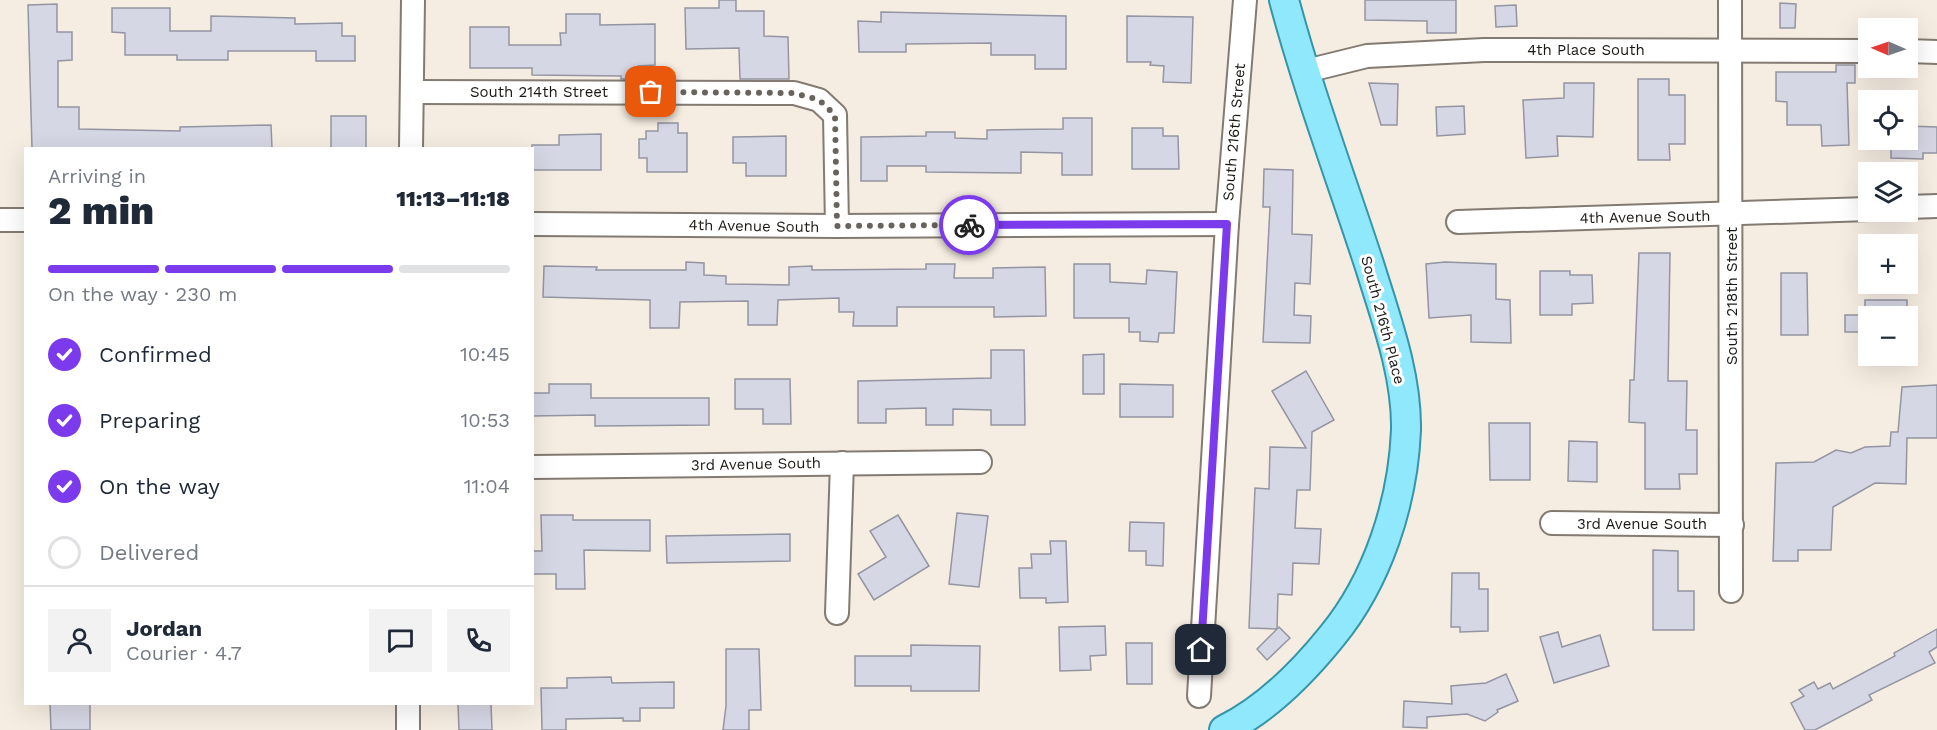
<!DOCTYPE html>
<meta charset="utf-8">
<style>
:root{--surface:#fff;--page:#f2f2f3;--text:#1f2937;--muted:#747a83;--line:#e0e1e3;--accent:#7c3aed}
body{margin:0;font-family:"Work Sans",sans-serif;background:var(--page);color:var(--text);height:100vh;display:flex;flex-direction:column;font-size:22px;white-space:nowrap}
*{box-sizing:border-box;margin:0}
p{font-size:20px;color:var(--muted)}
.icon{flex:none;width:33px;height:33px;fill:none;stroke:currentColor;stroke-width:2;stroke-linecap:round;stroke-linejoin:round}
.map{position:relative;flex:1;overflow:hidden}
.details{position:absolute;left:24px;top:147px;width:510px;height:558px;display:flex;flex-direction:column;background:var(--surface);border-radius:0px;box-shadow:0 6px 24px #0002}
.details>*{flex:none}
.needle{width:39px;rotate:272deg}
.buttons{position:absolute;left:1858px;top:18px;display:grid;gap:12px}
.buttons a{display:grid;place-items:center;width:60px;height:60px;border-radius:0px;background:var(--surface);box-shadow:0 6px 24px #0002;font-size:30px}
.pin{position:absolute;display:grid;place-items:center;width:51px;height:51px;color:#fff;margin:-26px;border-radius:12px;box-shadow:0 3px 9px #0006}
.courier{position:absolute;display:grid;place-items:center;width:60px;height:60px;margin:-30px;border:4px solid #7c3aed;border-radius:50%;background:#fff;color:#222;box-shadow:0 2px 8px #0007}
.overview em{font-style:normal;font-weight:800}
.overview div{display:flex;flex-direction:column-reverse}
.overview{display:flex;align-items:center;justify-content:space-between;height:102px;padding:0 24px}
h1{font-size:39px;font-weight:800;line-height:45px}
.bar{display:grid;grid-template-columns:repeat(4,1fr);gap:9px 6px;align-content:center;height:72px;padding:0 24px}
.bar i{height:8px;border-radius:4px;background:var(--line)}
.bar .current{background:var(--accent)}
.bar p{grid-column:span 4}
.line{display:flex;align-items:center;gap:15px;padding:0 24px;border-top:2px solid var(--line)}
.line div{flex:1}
.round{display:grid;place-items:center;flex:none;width:63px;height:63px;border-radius:0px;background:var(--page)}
ol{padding:0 24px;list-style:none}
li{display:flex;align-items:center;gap:18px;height:66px}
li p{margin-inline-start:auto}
li .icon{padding:6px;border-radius:50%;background:var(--accent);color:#fff;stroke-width:4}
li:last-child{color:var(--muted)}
li i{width:33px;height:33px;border:3px solid var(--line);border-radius:50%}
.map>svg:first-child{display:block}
.building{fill:#d6d7e4;stroke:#9495a2;stroke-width:1.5}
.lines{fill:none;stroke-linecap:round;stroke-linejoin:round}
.minor-casing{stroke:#837b71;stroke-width:26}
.major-casing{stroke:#3695a8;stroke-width:32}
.minor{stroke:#fff;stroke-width:22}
.major{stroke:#8fe8fb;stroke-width:28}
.done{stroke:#68635c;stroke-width:6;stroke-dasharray:0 10.8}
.route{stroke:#7c3aed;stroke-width:8}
.labels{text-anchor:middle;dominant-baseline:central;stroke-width:6;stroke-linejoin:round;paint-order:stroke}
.street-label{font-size:15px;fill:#1b1814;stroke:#fff}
</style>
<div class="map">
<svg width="1937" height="730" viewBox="0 0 1937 730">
<rect width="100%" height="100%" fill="#f6ede2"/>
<g class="building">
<polygon points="719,0 736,0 736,11 764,11 764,36 788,37 789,79 740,79 739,48 686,49 685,8 719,8"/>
<polygon points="1365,0 1456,0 1456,33 1427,33 1427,21 1365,20"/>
<polygon points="1780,3 1796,4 1795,28 1780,28"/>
<polygon points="57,4 57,32 72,32 72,60 58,61 58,107 79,107 79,129 180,131 180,127 271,125 272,148 32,148 28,5"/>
<polygon points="1516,5 1517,26 1496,27 1495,6"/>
<polygon points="112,8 170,8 170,31 211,31 211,16 295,18 295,24 342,23 342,36 355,36 355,61 316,61 316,51 228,51 228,60 177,60 177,55 125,55 125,33 112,32"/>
<polygon points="881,12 1066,16 1066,69 1035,69 1035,55 991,55 991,43 906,44 906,52 859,52 858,21 881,22"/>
<polygon points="566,14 600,14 600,25 655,24 655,65 638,66 638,79 621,79 621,76 532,75 532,68 470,68 470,27 509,27 509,45 561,45 560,33 566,33"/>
<polygon points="1127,16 1193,17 1191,83 1163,82 1164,66 1150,65 1151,62 1127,62"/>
<polygon points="1836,65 1855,65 1855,83 1847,83 1849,145 1822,146 1821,125 1787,125 1787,102 1776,101 1776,72 1836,72"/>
<polygon points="1638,79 1669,79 1669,95 1685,95 1685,144 1669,144 1670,160 1638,160"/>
<polygon points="1369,83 1398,84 1397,125 1381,125"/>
<polygon points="1564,83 1594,83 1593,137 1557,136 1558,156 1526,158 1523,100 1564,98"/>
<polygon points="1464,106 1465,134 1437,136 1436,107"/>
<rect x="331" y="116" width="35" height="32"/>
<polygon points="1063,118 1092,118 1092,175 1062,175 1062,153 1021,152 1021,173 926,172 926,166 887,166 887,181 861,181 861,137 926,136 926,132 955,132 955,138 987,139 987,130 1063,129"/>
<polygon points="658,123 678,123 678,133 687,133 687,172 647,172 647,158 639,158 639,139 646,139 646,131 658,131"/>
<polygon points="1908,126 1937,127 1937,153 1923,153 1923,159 1891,158 1891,140 1908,140"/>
<polygon points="1132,128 1163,128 1163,136 1178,136 1179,169 1132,169"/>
<polygon points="601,134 601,170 532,170 532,145 559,145 559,135"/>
<polygon points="786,136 786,176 746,176 746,163 733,163 733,137"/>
<polygon points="1264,169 1293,170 1292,234 1312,235 1310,284 1295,283 1294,315 1311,316 1310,343 1263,342 1270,207 1263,207"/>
<polygon points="1639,253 1670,253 1668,381 1687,381 1686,430 1697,430 1697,474 1679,474 1680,489 1645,489 1645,423 1629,422 1630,380 1634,380"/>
<polygon points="686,262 704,263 704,275 726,276 726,284 789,285 789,267 812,266 812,270 926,269 926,264 955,264 954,278 993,278 993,268 1045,267 1046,316 994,317 994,307 897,307 897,326 853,326 854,312 839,312 839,298 778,300 777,325 748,325 748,301 680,302 679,328 650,328 650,300 543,297 544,266 597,267 596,270 686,270"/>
<polygon points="1445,262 1496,264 1496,299 1510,300 1511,343 1471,342 1471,315 1429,318 1426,264"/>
<polygon points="1074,264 1110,264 1110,282 1146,284 1147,270 1177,272 1174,333 1159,333 1158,342 1140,341 1140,332 1129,332 1129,318 1074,318"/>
<polygon points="1540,271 1570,271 1570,275 1592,275 1593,303 1572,304 1572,315 1540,315"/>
<polygon points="1781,273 1807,273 1808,335 1781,335"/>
<polygon points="1865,300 1907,300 1907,316 1869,316 1869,332 1845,332 1845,315 1865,315"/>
<polygon points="991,350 1024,350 1025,425 991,425 991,410 953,409 953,425 926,425 926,408 886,409 886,423 858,423 858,381 991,378"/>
<polygon points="1104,354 1104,394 1083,394 1083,355"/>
<polygon points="1306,371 1334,420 1312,432 1310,490 1297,490 1295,528 1321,529 1319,564 1293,563 1292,595 1278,594 1277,629 1249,628 1255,488 1269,489 1270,447 1306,448 1272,391"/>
<polygon points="735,379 790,379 791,424 763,424 763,409 735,409"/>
<polygon points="549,384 591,384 591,398 709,398 709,425 595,426 595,415 532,416 532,393 549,393"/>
<polygon points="1120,384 1173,385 1173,417 1120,417"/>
<polygon points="1937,385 1937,438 1907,438 1906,484 1875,483 1833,507 1831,550 1798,550 1798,561 1773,561 1776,463 1814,462 1836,450 1851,453 1865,447 1890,446 1891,432 1898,432 1902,387"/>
<polygon points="1489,423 1530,423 1530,480 1490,480"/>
<polygon points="1569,441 1597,442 1597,482 1568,481"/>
<polygon points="957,513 988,516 979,587 949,584"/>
<polygon points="541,515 573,515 573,520 650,520 650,551 584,550 585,589 556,589 556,574 532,574 532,551 542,551"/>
<polygon points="898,515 929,566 874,600 858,574 886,557 870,531"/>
<polygon points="1130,522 1164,523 1163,566 1146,565 1146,551 1129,551"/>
<polygon points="790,534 790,561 667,563 666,536"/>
<polygon points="1050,541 1066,541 1068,602 1046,603 1046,598 1020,598 1019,568 1032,568 1031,554 1051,554"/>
<polygon points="1653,550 1678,551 1678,591 1694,591 1694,630 1653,630"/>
<polygon points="1452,573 1479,573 1479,589 1488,589 1488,631 1460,632 1460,627 1451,627"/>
<polygon points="1105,626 1106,655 1090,656 1091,670 1060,671 1059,627"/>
<polygon points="1279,627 1290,638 1267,660 1257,649"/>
<polygon points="1937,629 1937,647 1929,652 1935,663 1869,695 1872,700 1815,730 1805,730 1791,703 1804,696 1799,690 1814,682 1818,689 1830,683 1833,689 1895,656 1894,653"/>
<polygon points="1558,632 1562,647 1600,635 1609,666 1554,683 1540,637"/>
<polygon points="1126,643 1152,643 1152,684 1127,684"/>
<polygon points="911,645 980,646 979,691 911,691 911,686 855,686 855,656 911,656"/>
<polygon points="726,649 759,649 761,710 749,710 749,730 723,730 726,706"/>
<polygon points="1506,674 1518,701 1497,710 1498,712 1485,721 1467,714 1427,717 1427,728 1403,727 1404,701 1452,704 1451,686 1486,683"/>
<polygon points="611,677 612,683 674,682 674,708 640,708 640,721 623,721 623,718 566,719 566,730 542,730 541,688 567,688 567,678"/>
<polygon points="50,704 90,704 90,730 51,730"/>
<polygon points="458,704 491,704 492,730 459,730"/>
</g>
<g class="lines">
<defs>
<g id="minor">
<polyline points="1730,0 1731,591"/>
<polyline points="1908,51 1937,52"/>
<polyline points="1306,71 1367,56 1484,50 1869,51"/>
<polyline points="412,92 794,93 819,100 835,115 837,226"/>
<polyline points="411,148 413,0"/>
<polyline points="1908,207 1937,206"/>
<polyline points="0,220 26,220"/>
<polyline points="1458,222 1869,209"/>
<polyline points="532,224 837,226 1227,224"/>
<polyline points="532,467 980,462"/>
<polyline points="1552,523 1732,525"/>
<polyline points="837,613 842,463"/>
<polyline points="1199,696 1227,224 1245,0"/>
<polyline points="408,704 408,730"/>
</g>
<path id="major" d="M 1224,730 C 1267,709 1303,672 1332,636 C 1378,580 1403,502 1406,430 C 1407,375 1386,319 1370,267 C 1341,178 1308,90 1284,0"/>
</defs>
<use href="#minor" class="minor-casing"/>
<use href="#major" class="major-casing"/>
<use href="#minor" class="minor"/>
<use href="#major" class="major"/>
</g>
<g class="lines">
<polyline class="done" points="651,92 794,93 819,100 835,115 837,226 969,225"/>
<polyline class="route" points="969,225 1227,224 1201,650"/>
</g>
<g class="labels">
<g class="street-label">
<text x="1586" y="50">4th Place South</text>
<text x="539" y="92">South 214th Street</text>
<text transform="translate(1234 132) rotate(-85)">South 216th Street</text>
<text transform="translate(1645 217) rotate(-1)">4th Avenue South</text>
<text transform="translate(754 226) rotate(1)">4th Avenue South</text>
<text transform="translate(1732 296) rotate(-90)">South 218th Street</text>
<text transform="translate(1383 320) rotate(75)">South 216th Place</text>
<text transform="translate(756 464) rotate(-1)">3rd Avenue South</text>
<text x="1642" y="524">3rd Avenue South</text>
</g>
</g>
</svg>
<div class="buttons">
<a><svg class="needle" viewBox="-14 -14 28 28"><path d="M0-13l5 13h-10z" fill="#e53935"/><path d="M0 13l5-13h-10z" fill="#747a83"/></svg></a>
<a><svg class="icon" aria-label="locate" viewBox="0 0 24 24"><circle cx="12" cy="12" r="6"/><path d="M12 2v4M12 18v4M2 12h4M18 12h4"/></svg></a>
<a><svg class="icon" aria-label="layers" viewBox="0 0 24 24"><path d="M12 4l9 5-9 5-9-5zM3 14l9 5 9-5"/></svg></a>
<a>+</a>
<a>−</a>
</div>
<div class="pin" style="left:651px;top:92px;background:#ea580c"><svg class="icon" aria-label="bag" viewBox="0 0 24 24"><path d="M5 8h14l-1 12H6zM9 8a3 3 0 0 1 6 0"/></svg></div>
<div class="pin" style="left:1201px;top:650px;background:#1f2937"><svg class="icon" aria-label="home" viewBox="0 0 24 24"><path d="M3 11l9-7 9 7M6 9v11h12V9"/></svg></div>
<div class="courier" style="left:969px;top:225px"><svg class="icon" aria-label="bike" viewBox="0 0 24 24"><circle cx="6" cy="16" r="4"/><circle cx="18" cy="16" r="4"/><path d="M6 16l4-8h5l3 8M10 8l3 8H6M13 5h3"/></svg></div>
<section class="details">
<div class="overview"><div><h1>2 min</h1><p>Arriving in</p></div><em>11:13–11:18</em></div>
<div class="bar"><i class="current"></i><i class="current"></i><i class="current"></i><i></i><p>On the way · 230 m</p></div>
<ol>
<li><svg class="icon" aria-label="check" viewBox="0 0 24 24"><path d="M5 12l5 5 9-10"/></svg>Confirmed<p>10:45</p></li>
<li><svg class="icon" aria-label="check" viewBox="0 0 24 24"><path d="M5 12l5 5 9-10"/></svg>Preparing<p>10:53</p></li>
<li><svg class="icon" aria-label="check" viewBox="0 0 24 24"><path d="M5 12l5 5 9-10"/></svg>On the way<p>11:04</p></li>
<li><i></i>Delivered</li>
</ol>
<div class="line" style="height:108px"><a class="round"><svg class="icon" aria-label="person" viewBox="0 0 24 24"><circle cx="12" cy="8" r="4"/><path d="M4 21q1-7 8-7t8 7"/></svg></a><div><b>Jordan</b><p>Courier · 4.7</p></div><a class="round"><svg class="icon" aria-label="chat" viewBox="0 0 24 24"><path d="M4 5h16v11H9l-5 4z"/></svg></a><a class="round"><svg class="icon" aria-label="phone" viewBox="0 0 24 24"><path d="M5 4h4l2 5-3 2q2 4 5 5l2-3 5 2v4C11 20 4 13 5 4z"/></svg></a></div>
</section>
</div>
